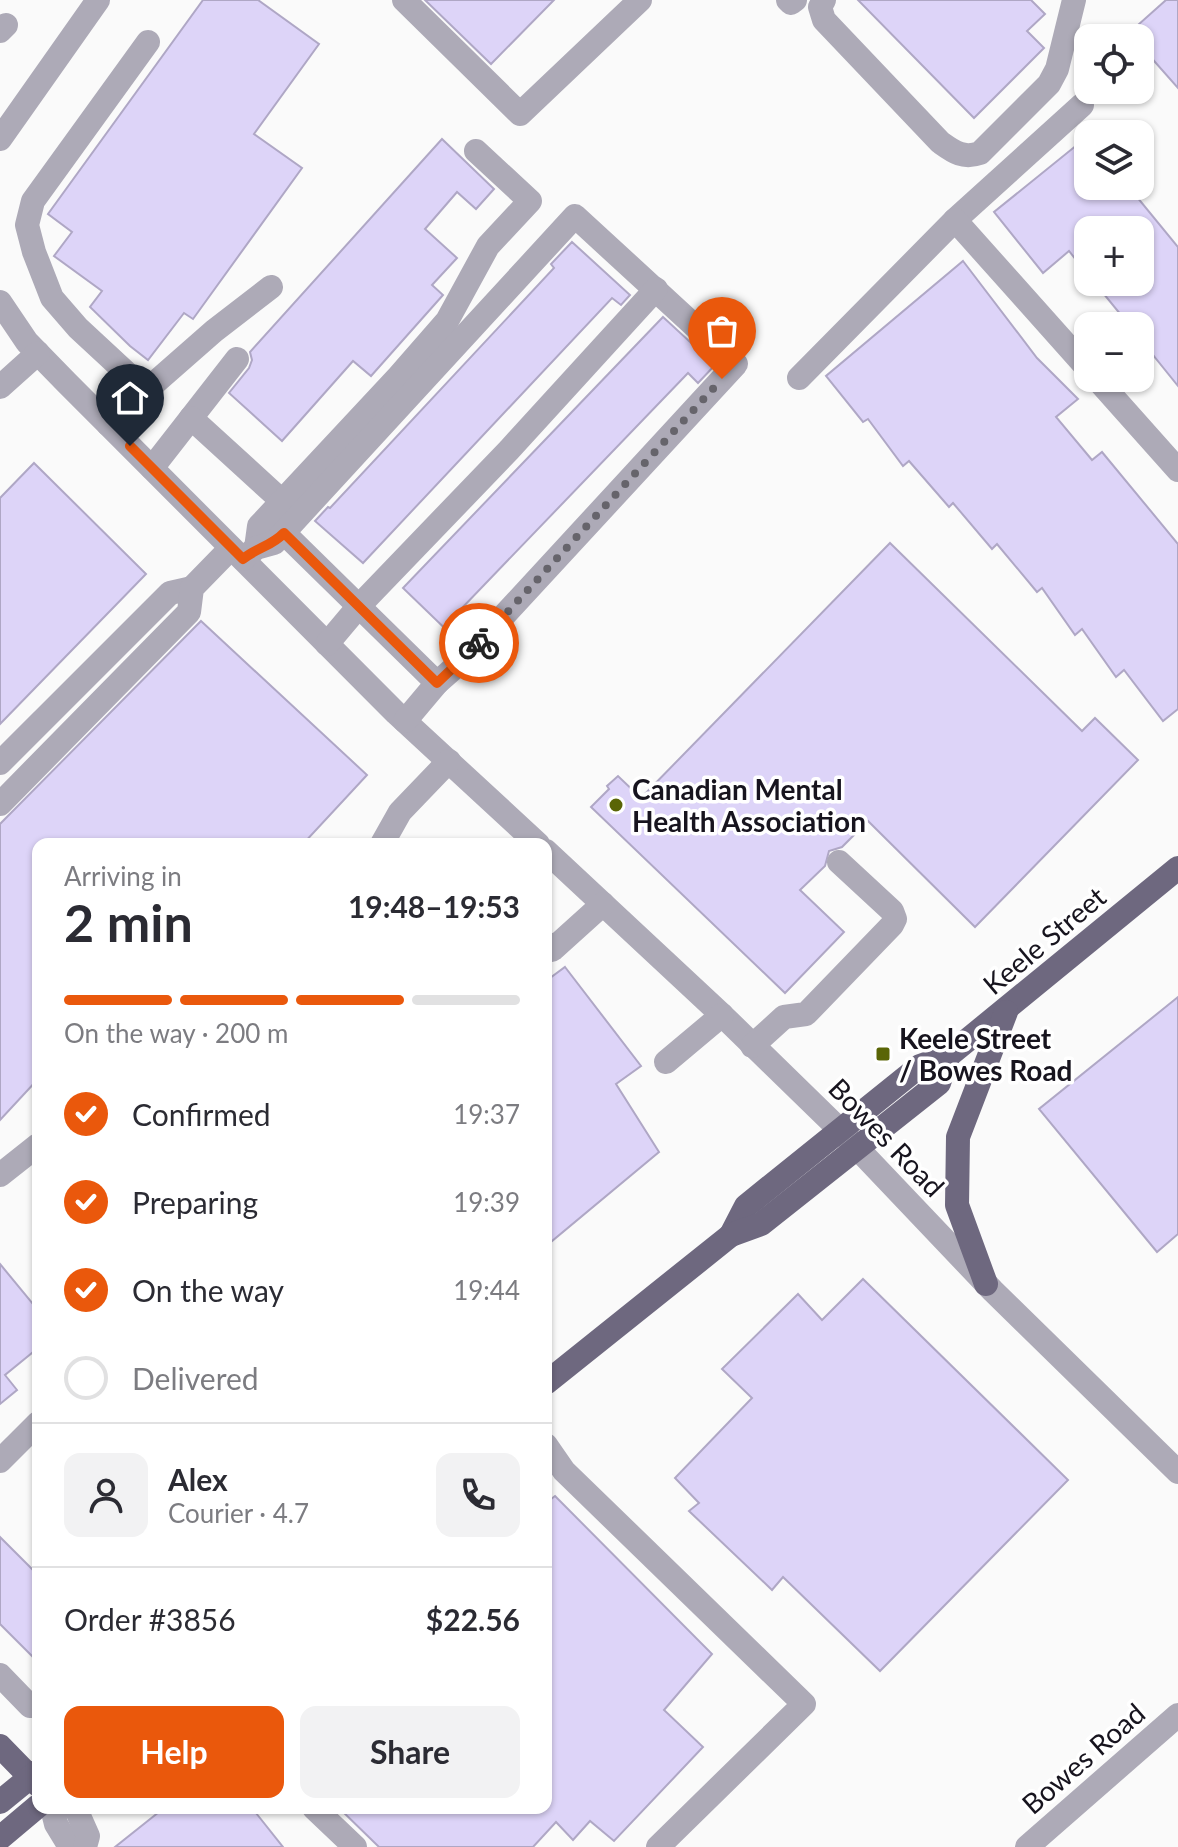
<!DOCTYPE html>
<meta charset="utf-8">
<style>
:root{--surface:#fff;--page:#f2f2f3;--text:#2b2b33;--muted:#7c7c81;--line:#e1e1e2;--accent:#ea580c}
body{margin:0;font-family:Lato,sans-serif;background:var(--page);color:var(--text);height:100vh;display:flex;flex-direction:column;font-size:30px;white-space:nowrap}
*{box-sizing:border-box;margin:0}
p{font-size:26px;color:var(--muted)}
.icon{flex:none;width:44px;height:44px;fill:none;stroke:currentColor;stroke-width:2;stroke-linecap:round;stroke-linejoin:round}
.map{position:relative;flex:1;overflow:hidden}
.details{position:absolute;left:32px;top:838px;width:520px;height:976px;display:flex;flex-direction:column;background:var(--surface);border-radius:16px;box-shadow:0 2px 6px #0004}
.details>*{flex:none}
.buttons{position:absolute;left:1074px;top:24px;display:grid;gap:16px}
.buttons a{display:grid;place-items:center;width:80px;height:80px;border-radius:16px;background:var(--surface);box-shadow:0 2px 6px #0004;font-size:40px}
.pin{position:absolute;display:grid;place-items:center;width:68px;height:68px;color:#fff;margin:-82px -34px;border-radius:50% 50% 50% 0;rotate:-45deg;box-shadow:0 0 8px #0007}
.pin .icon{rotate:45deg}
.courier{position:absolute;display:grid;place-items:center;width:80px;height:80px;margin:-40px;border:6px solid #ea580c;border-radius:50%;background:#fff;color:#222;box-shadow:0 2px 10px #0007}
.summary em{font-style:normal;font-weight:700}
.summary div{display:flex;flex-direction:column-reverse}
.summary{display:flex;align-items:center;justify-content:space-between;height:136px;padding:0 32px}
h1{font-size:52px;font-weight:700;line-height:60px}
.bar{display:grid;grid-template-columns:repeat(4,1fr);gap:12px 8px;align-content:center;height:96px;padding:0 32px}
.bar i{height:10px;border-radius:6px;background:var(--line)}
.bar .current{background:var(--accent)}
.bar p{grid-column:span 4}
.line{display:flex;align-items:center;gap:20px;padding:0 32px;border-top:2px solid var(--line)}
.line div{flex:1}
.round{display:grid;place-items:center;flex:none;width:84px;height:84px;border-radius:16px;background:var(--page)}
ol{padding:0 32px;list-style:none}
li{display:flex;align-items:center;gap:24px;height:88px}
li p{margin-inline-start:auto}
li .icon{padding:8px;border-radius:50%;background:var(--accent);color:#fff;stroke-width:4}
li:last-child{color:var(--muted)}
li i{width:44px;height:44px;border:4px solid var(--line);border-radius:50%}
.action{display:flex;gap:16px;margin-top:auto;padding:16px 32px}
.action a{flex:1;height:92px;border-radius:16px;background:var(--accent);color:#fff;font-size:32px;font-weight:700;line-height:92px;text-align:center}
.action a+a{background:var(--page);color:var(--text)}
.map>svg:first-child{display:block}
.building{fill:#ddd4f8;stroke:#afa7c5;stroke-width:2}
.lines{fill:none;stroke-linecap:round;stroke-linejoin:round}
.minor{stroke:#adaab7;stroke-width:24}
.major{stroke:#6e687f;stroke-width:24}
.done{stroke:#66646b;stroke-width:8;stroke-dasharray:0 14.4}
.route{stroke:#ea580c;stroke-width:10}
.poi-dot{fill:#5a6506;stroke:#fff;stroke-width:3}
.labels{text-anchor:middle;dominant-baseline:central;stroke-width:7;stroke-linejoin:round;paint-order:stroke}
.poi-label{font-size:28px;font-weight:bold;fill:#17141e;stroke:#fff;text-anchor:start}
.street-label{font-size:28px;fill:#17141e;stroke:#fff}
</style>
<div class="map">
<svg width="1178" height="1847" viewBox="0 0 1178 1847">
<rect width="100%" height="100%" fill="#fafafa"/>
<g class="building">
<polygon points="203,0 258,0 319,44 254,134 302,168 193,319 184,313 148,360 130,346 90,307 102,291 54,256 72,232 48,214"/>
<polygon points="425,0 554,0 491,64"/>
<polygon points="858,0 1031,0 1045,14 1027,31 1044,48 974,118"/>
<polygon points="1166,0 1178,0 1178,88 1140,45 1140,38 1134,38 1129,33"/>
<polygon points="1088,136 1088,186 1128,186 1178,247 1178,386 1140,339 1140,326 1130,326 1094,282 1140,282 1140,230 1088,230 1088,275 1069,251 1043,273 994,212"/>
<polygon points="442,139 494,189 476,209 457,192 425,229 457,258 432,285 443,295 371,376 353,361 282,441 229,393 249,368 252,360 250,352"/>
<polygon points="572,242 630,295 621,305 612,298 363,563 315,521 328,507 330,508 554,268 551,264"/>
<polygon points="963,261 1037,358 1078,399 1056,417 1092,460 1102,452 1178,544 1178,709 1163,721 1124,670 1116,677 1082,629 1075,635 1042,588 1037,592 997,544 992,549 953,503 949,507 909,461 903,466 868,419 863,422 826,376"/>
<polygon points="663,317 715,365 698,383 688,373 461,609 475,623 458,641 403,588"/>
<polygon points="34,463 146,574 0,724 0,498"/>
<polygon points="890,543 1082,731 1095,718 1138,760 975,927 868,821 842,847 829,851 825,866 800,890 844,932 785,993 591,807 609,789 607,786 618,776 641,798"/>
<polygon points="201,621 367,775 303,844 38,844 38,1079 0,1120 0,824"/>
<polygon points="565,967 641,1066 616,1084 659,1152 546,1246 546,981"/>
<polygon points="1178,997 1178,1234 1157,1252 1039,1109"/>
<polygon points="0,1264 38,1310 38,1348 5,1375 17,1390 0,1404"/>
<polygon points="863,1279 1068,1480 880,1671 783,1577 772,1590 689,1511 699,1503 675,1478 752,1398 722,1369 798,1294 822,1320"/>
<polygon points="555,1496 712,1654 664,1710 703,1747 614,1841 590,1821 573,1840 556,1822 533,1847 379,1847 339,1808 546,1808 546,1503"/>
<polygon points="0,1537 38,1575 38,1662 0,1624"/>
<polygon points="164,1808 252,1808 283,1847 115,1847"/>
</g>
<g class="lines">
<g class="minor">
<polyline points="404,0 520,114 640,0"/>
<polyline points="788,0 791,3 795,0"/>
<path d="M 824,0 L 820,7 L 824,20 L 940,142 C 954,152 963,159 980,153 L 1049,84 L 1057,69 L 1074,0"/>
<polyline points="0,31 6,25"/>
<polyline points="0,139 98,0"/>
<polyline points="955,220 1082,105"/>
<polyline points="0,302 27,342 66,382 396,713 538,844"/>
<polyline points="799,378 955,220 1088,369"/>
<polyline points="1096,378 1178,470"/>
<polyline points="0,387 38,353"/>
<polyline points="146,391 78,328 52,298 34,252 27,225 33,201 148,42"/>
<polyline points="191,418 237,359"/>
<polyline points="108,424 214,331 271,287"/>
<polyline points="152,468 191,418 282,501"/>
<polyline points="284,533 437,683"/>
<polyline points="256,548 259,526 399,376 447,321 488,246 530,201 476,151"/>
<polyline points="243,559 256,548 274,543 575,216 736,364 462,661 437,683 405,721"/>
<polyline points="327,644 359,606 509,450 656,289"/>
<polyline points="0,763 170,593 192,588"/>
<polyline points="0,804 189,612 192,588 231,548"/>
<polyline points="382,844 400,812 449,761"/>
<polyline points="546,851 722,1015 840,1130 993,1291 1178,1472"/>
<polyline points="546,943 552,950 603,904"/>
<polyline points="752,1046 784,1017 806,1014 892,925 895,919 892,911 839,862"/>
<polyline points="666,1062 722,1015"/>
<polyline points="0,1175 38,1145"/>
<polyline points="546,1445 564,1471 804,1704 658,1847"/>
<polyline points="0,1461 38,1423"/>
<polyline points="0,1675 30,1706 38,1705"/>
<polyline points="52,1808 56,1824 70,1847"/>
<polyline points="73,1808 76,1809 88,1836 85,1847"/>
<polyline points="314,1808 355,1847"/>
<polyline points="1027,1847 1178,1715"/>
</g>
<g class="major">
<polyline points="731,1235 746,1206 920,1066 948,1056 1178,868"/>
<polyline points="986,1284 957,1205 958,1137 1006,1012"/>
<polyline points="546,1383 731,1235 761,1224 939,1083 948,1056"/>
<polyline points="0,1746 38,1785"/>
<polyline points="0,1802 38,1771"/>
<polyline points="0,1838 38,1806"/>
</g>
</g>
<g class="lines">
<polyline class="done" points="479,643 722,379"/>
<path class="route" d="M 130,446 L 243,559 C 256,548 272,546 284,533 L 437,683 L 479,643"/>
</g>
<g class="poi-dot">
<circle cx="616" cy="805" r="8"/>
<rect x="875" y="1046" width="16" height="16" rx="4"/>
</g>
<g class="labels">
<g class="poi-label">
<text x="632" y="789">Canadian Mental<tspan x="632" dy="32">Health Association</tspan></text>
<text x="899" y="1038">Keele Street<tspan x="899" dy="32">/ Bowes Road</tspan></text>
</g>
<g class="street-label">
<text transform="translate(1044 940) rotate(-40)">Keele Street</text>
<text transform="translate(887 1137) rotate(46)">Bowes Road</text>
<text transform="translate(1083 1758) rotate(-41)">Bowes Road</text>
</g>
</g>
</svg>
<div class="buttons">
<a><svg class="icon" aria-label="locate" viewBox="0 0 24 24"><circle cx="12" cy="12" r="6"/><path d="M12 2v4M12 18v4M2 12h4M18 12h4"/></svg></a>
<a><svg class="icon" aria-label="layers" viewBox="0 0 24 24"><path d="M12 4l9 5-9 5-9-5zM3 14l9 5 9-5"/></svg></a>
<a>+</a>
<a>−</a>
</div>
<div class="pin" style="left:722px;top:379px;background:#ea580c"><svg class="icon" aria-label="bag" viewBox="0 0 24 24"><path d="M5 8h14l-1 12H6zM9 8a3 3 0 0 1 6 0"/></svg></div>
<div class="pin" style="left:130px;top:446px;background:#1f2937"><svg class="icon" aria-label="home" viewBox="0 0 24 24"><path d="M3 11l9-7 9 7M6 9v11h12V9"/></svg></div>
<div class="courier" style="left:479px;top:643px"><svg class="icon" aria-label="bike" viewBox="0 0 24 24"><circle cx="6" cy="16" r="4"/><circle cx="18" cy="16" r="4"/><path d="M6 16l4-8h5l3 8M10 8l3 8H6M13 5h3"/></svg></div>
<section class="details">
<div class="summary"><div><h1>2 min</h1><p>Arriving in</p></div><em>19:48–19:53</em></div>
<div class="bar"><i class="current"></i><i class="current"></i><i class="current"></i><i></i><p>On the way · 200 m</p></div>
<ol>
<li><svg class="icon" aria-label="check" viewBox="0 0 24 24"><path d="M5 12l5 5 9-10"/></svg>Confirmed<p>19:37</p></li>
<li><svg class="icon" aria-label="check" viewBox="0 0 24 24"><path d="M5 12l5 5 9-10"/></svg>Preparing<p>19:39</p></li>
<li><svg class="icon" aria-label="check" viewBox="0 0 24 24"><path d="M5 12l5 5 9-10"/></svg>On the way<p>19:44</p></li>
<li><i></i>Delivered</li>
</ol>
<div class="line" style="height:144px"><a class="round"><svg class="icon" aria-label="person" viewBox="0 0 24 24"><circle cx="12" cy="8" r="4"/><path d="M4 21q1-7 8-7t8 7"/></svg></a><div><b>Alex</b><p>Courier · 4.7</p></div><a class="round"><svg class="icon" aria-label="phone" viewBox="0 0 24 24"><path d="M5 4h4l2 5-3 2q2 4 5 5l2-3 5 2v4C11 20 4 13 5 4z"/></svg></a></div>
<div class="line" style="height:104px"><div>Order #3856</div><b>$22.56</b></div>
<div class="action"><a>Help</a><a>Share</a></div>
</section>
</div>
